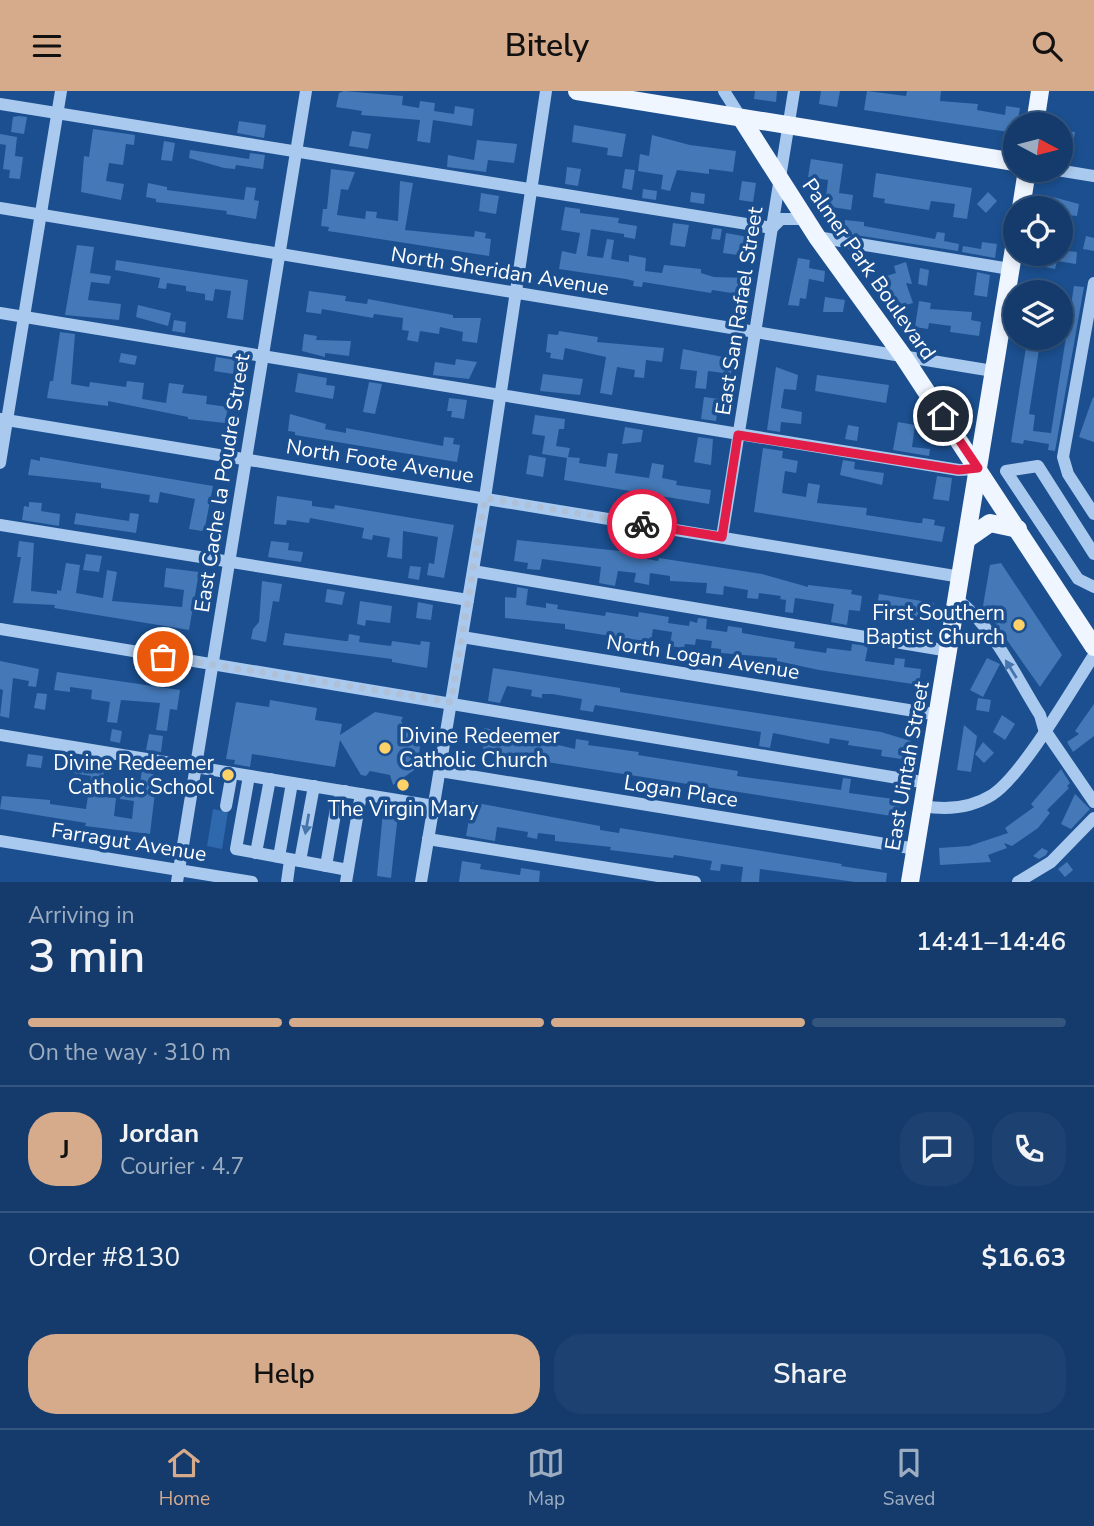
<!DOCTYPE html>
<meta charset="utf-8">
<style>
:root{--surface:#143b6b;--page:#1d4271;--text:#f1f3f6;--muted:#9dadc1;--line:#33557e;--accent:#d6ab8b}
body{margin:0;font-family:"Nunito Sans",sans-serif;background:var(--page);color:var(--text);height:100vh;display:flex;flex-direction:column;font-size:26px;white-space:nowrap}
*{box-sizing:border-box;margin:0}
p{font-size:23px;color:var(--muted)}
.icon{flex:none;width:38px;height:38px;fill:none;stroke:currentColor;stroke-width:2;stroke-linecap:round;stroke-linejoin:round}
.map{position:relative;height:791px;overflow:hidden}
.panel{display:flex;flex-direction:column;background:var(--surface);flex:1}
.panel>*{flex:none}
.needle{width:46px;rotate:97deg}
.tools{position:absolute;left:1003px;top:21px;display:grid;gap:14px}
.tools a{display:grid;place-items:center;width:70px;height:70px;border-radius:50%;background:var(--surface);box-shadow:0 4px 10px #0003,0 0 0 2px var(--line);font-size:35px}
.pin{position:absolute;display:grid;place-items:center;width:60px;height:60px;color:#fff;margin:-30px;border:4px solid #fff;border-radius:50%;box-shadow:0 2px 7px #0007}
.courier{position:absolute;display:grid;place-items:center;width:70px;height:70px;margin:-35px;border:5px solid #e11d48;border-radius:50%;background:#fff;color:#222;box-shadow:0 2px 9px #0007}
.summary em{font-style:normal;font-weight:600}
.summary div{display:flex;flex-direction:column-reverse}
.summary{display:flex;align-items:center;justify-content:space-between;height:119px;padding:0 28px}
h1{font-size:46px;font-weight:600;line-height:52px}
.bar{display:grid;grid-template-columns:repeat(4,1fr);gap:10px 7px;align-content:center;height:84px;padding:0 28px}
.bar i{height:9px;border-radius:5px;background:var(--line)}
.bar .active{background:var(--accent)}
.bar p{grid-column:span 4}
.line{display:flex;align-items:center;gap:18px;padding:0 28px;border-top:2px solid var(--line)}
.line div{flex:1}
.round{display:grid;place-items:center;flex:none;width:74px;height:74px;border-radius:28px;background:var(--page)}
.button{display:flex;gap:14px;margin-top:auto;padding:14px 28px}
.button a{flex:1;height:80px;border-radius:28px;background:var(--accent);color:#111;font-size:28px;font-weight:600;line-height:80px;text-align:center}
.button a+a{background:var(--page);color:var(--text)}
header{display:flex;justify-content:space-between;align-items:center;height:91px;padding:0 28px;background:var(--accent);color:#111;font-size:32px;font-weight:600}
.menu{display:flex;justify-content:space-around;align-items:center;height:98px;border-top:2px solid var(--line);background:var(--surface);font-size:19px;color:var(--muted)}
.menu a{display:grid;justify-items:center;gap:4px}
.menu .active{color:var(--accent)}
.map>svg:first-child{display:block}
.green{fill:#2e69ad}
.building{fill:#4478b7}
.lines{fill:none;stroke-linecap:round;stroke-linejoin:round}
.minor{stroke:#a9c9ee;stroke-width:12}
.major{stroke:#f0f6ff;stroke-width:18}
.oneway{fill:#4674ac}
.done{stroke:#afc1d8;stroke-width:7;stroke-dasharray:0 12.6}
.route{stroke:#e11d48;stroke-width:9}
.poi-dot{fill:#ffd166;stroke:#1b4f8f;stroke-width:2.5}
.labels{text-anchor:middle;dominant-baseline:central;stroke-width:7;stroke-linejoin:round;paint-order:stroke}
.street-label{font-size:21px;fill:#fff;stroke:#1b4f8f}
.poi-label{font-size:21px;fill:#fff;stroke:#1b4f8f;text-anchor:end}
</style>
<header><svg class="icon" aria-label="menu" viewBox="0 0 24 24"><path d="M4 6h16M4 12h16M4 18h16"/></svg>Bitely<svg class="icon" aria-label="search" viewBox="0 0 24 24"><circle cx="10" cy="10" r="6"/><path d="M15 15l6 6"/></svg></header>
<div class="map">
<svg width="1094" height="791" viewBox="0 0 1094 791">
<rect width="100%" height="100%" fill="#1b4f8f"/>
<polygon class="green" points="213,718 228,721 222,758 207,755"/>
<g class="building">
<polygon points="344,0 403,5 402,14 419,17 420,10 435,12 434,20 454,23 455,15 474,18 472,35 433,29 430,52 417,50 420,29 361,24 362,20 336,16 339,2"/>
<polygon points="755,0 777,0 776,11 754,8"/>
<polygon points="821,0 840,0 837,16 819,13"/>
<polygon points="867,0 906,5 907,0 941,0 940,10 978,13 977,19 1005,24 1006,15 1020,17 1017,33 1015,42 864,19"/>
<polygon points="19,25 27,26 24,43 11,41 13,26"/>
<polygon points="239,30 266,34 264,47 237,42"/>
<polygon points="574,34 626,43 622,66 607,64 608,57 572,51"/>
<polygon points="93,38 135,44 134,54 126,53 123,74 109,72 106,90 124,93 121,109 81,101 84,65 89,66"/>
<polygon points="1061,39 1075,41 1072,58 1060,57"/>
<polygon points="352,40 371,43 368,58 349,55"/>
<polygon points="0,43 17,46 15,65 23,66 20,88 9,87 10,79 3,78 6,54 0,53"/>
<polygon points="652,44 690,54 736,60 733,81 709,78 709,83 677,79 670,100 661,98 663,84 638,80 640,63 649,65"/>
<polygon points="477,49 517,53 514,72 488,69 486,81 447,76 448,64 474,69"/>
<polygon points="164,50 175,52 172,70 161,69"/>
<polygon points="190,59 249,68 250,62 265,64 263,78 236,74 235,78 224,77 189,67"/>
<polygon points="811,68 843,73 839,102 853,104 851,119 825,115 828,89 808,86"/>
<polygon points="567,76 581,78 578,95 565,93"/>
<polygon points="331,78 355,81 348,99 341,98 337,124 365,128 366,120 377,121 376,127 398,130 400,90 413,92 405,139 474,146 475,140 486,142 485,147 491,148 489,165 328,140 329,136 321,135 323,118 327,118"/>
<polygon points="625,78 635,79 632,99 622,97"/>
<polygon points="876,82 972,97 967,128 953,126 955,113 931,110 929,119 884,112 885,108 873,106"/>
<polygon points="742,90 756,92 753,111 739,109"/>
<polygon points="148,92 167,96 167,99 244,109 246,96 256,97 254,109 259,110 256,128 226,123 227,120 156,111 156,108 146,106"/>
<polygon points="643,98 657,100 656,109 642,107"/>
<polygon points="691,101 705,103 704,113 690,111"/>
<polygon points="988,101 997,110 986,122 977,113"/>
<polygon points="481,102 499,105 496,123 479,120"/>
<polygon points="1053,106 1079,113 1077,125 1068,124 1065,143 1060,142 1060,117 1051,117"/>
<polygon points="565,116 580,118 580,122 619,127 618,132 637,135 635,148 624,146 624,143 591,138 587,165 603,167 607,148 614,149 611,168 629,171 629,164 646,167 645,180 662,182 664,174 701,178 701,182 714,186 747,187 744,209 731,207 732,202 712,199 711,202 643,191 642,196 633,195 634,190 626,188 559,178 562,160 576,163 580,142 561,139"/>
<polygon points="845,129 864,131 864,135 935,148 937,141 945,142 944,150 959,153 958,160 843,142"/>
<polygon points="673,132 689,134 685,156 670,154"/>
<polygon points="713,137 722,138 720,149 711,148"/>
<polygon points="726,142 748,146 746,165 723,162"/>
<polygon points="1086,145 1094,147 1094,160 1083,158"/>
<polygon points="982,151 997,153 995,167 962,161 963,155 981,158"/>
<polygon points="77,154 94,156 90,182 111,185 109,193 91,191 88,209 121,213 119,229 65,224"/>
<polygon points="1060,159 1077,161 1076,173 1057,170 1055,178 1040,175 1043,163 1060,163"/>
<polygon points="798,167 810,169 809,177 825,180 824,191 809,188 806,208 800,207 799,215 788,214"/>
<polygon points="116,169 248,189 243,229 227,227 231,200 215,198 213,210 205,209 205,203 186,200 186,195 167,192 166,198 158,197 160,187 115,179"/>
<polygon points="906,171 912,193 906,192 913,212 893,218 883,186 896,182 894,175"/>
<polygon points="920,177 929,179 927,195 918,193"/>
<polygon points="977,181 990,184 987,206 974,204"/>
<polygon points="1037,193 1061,196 1061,201 1035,201"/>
<polygon points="1074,195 1084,196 1055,360 1048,359 1049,353 1024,349 1023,353 1011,351 1027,250 1040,252 1029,323 1035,324 1033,340 1051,342"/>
<polygon points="309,200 346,205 345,210 367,213 368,208 453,224 453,227 481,227 477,252 462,250 463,241 440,236 439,243 420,240 418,251 407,249 409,240 402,239 403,227 374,223 373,227 322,218 321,223 306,221"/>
<polygon points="825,206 845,209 843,221 823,221"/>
<polygon points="919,210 931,212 930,218 972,221 971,229 981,231 979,245 950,241 951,235 929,232 928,238 915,236"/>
<polygon points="138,214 171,222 168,235 136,226"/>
<polygon points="174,229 186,231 185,242 172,240"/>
<polygon points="559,240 598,246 597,251 664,257 662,271 646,269 644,287 634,286 635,279 617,276 612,304 600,302 606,266 565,257 563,269 550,267 551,262 546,261 548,243 558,244"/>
<polygon points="60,241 75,243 71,293 89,296 90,291 126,296 127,290 144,292 142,308 166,312 169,292 184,294 182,302 207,305 206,313 228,316 225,332 188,328 188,326 108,310 108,315 47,307 50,290 53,290"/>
<polygon points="304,243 317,245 316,249 351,250 349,265 325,262 325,266 302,260"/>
<polygon points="683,258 733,268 731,283 708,280 706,298 695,297 697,280 680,278"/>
<polygon points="121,262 137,265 135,274 119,271"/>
<polygon points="216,266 235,269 233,283 214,280"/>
<polygon points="456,268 477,271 469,288 433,284 435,271 455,274"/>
<polygon points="776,276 798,284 796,299 784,298 781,317 802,321 801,333 781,331 780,341 767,339"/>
<polygon points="298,282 327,287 326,294 335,295 333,308 295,301"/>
<polygon points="543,283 583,288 580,304 540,300"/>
<polygon points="817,284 889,294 886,312 815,300"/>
<polygon points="369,291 382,293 375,323 363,321"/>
<polygon points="704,306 719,308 716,330 701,328"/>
<polygon points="1093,306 1094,307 1094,351 1079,346"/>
<polygon points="449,307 467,309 464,328 451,326 452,320 447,320"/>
<polygon points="290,323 326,333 325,338 346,342 346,337 443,355 444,346 454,347 453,353 460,354 457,371 295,344 295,341 288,340"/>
<polygon points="535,324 565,328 564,338 559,338 556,355 570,357 568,366 580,367 579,372 606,376 608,362 618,363 615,382 649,387 652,372 664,374 662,387 677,390 676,394 711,399 709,413 564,389 567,367 542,363 545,345 532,343"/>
<polygon points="898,331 915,334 912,356 930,358 929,365 893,359"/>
<polygon points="848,334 859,336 857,350 845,348"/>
<polygon points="625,336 643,339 641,351 622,353"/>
<polygon points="698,346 713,348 711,374 694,371"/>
<polygon points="763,357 783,360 782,367 798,370 796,382 785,380 782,402 806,406 808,392 820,394 817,412 867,417 866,424 918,432 922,432 923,427 935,429 934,434 945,436 942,451 754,421"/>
<polygon points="529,364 546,367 543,386 526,383"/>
<polygon points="40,366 213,395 205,436 202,440 189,438 195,408 160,401 158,412 149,411 150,404 101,397 101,392 28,384 31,368 40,370"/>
<polygon points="843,369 855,371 854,378 884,382 882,394 840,384"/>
<polygon points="937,385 952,387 949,410 933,408"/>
<polygon points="277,405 312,410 312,415 334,418 335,414 454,434 444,487 427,484 429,472 434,473 438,446 403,440 402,468 387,466 390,447 373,444 372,449 362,447 364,437 310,427 309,432 287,429 286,434 274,433"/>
<polygon points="29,411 42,412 41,420 60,423 59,435 22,429 24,415 29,416"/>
<polygon points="76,422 129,430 130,422 139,423 136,442 74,433"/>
<polygon points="517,449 620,460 642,464 641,467 658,470 659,467 762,483 808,496 808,494 852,499 851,503 862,505 860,520 849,519 847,534 831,531 834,513 795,507 793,522 785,521 786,509 780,508 781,505 759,502 758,508 747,507 748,499 724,495 723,504 706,502 707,492 670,490 670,485 650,482 649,494 634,491 636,482 618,480 615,495 599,492 601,476 542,468 540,479 527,478 528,472 514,470"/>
<polygon points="19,450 34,452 31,500 57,503 57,499 61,500 66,472 80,474 76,502 103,507 107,479 117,481 112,510 182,516 184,499 164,496 166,477 199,481 189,539 54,517 55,514 13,512 21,466 17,466"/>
<polygon points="271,450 289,452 288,459 303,461 301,471 268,466"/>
<polygon points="86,463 102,465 99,481 83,479"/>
<polygon points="1001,472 1062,564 1040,596 983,515 990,474"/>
<polygon points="410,475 421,476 419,489 408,487"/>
<polygon points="262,490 282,493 279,511 273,510 266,551 251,548 253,538 259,531"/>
<polygon points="517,496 528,498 526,514 546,517 546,512 558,514 557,518 605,525 606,521 638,526 639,521 669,526 668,532 689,535 690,530 697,532 698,527 707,528 706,538 727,541 728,535 742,537 742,542 795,551 794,557 826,562 827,557 851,560 852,553 868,555 865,570 894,574 895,567 905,568 904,576 921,578 919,594 819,579 777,570 777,567 721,562 721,558 711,557 712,550 696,548 695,554 685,553 684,557 670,555 672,541 653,538 651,551 565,538 565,533 505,527 505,506 516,507"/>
<polygon points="327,498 345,501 342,514 325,511"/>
<polygon points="879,503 934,512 931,531 905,527 906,523 876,519"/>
<polygon points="360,510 392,515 390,532 366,529 365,535 357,533"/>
<polygon points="418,511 433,514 431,529 416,527"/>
<polygon points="285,542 345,550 348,550 349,543 360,545 359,551 391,555 392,550 420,554 421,550 430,551 427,577 392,571 392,568 283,554"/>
<polygon points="987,567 1000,573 983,606 970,599"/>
<polygon points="0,570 39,578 36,596 28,595 29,590 13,587 9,627 0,625 3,599 0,598"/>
<polygon points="493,577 620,597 620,601 881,641 911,650 908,669 881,665 882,659 848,654 849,650 830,647 829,653 773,642 770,657 759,655 761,641 595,614 593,621 580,619 582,608 552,603 542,603 542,607 531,605 532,599 507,595 500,612 488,610"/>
<polygon points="57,581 180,599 177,619 170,618 167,640 156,639 160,612 121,609 117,632 107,631 110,611 91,608 92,599 70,596 70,601 54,599"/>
<polygon points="37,602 47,603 45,619 34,617"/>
<polygon points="978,607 991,609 989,621 976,619"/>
<polygon points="270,609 317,617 315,629 342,633 340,644 375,621 403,626 401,630 414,649 421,648 417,677 393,694 390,684 370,680 366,685 361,684 340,649 335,676 252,663 250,676 234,673 235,669 226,668 236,611 269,616"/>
<polygon points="1094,613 1094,645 1073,661 1067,651 1079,643 1075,640"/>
<polygon points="1002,624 1015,633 1005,649 993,641"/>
<polygon points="964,634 977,645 971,681 957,679"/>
<polygon points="484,637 501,640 500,647 541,653 542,650 575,658 576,648 589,650 588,654 639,661 638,664 738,680 737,685 841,699 843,687 851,688 849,702 901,709 898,726 483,661"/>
<polygon points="112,638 122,640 120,652 110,650"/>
<polygon points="149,643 163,645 161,661 146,659"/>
<polygon points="983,651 994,662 984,672 975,663"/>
<polygon points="28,663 43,665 41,677 26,675"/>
<polygon points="94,668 107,670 98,705 116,707 114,725 132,728 134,710 120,708 121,697 139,699 142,679 157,685 150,743 85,735 86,732 0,718 2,705 50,709 50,713 86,718 91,685 73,682 75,670 93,672"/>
<polygon points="1061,678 1070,692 1067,695 1069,697 1047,719 1050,722 1038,737 1012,755 1004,752 1007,757 988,764 991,771 940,774 939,757 969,755 1008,742 1005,737 1034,716 1031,713"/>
<polygon points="1075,703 1090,718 1071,738 1061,733"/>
<polygon points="472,711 600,735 600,739 619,742 620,737 842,773 841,775 887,782 886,791 855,791 760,778 759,791 741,791 743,776 721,773 720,780 710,779 712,770 674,764 673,767 610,759 611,756 555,750 555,744 538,742 537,748 527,746 528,741 497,736 495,750 466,745"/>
<polygon points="383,720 398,723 391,787 377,785"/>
<polygon points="1042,757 1048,760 1046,764 1039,768 1033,765"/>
<polygon points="462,770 481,773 480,778 520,784 521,777 540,780 539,791 459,791"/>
<polygon points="1067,771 1073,779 1065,786 1058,778"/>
</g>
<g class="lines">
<g class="minor">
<polyline points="724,0 741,27"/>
<polyline points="0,13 772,137"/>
<polyline points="1057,79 1094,85"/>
<polyline points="0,117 993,280"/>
<polyline points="772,137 781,128 806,128"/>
<polyline points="817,146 1010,178"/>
<polyline points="1094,192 1063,366 1068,383 1094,423"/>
<polyline points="0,222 959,379 978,378"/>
<polyline points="0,328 961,486"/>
<polyline points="0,372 61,0"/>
<polyline points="0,434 468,509"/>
<polyline points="722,446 794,0"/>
<polyline points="1094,463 1038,375 1006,380 1078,488 1094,496"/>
<polyline points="473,480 949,560"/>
<path d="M 958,509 C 994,537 1016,586 1040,624 L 1044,638 L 1094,711"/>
<polyline points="0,538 928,692"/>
<polyline points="462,546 939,624"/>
<polyline points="0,644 434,715"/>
<polyline points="440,680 916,758"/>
<polyline points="249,685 236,758 348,779"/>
<polyline points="226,715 232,682"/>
<path d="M 923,715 C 946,719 971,717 992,704 C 1022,685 1072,598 1094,564"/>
<polyline points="428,748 695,791"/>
<polyline points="0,750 252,791"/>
<polyline points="256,762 270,688"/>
<polyline points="279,766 292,692"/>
<polyline points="300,770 314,695"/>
<polyline points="326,775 337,712 345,700"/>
<polyline points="177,791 306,0"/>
<polyline points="287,791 290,769"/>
<polyline points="346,791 361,703"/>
<polyline points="421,791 485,407 546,0"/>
<polyline points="1018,791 1051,771 1094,727"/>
</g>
<g class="major">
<polyline points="577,0 1015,71"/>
<polyline points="741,27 817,146 903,265 1094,556"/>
<polyline points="1035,33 1040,0"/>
<polyline points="1021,117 1027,79"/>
<polyline points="967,448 990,432 1018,438"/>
<polyline points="910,791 1015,151"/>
</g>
</g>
<defs><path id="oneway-solid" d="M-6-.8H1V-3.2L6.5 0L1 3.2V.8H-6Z" transform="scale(1.75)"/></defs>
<g class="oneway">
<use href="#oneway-solid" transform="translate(1011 578) rotate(-122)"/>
<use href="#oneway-solid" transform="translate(307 733) rotate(100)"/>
</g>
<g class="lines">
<polyline class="done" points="163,566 451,611 485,407 642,433"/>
<polyline class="route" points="642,433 722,446 738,344 959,379 978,377 943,325"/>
</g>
<g class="poi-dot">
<circle cx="1019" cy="534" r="7"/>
<circle cx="385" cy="657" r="7"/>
<circle cx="228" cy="684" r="7"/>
<circle cx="403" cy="694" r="7"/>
</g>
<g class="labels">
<g class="street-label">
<text transform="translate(869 178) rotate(55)">Palmer Park Boulevard</text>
<text transform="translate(500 180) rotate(9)">North Sheridan Avenue</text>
<text transform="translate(739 220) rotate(-81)">East San Rafael Street</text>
<text transform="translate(380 370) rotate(9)">North Foote Avenue</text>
<text transform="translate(222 392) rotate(-81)">East Cache la Poudre Street</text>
<text transform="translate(703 566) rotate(9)">North Logan Avenue</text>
<text transform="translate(907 675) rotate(-80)">East Uintah Street</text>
<text transform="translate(681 700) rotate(9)">Logan Place</text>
<text transform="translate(129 751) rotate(9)">Farragut Avenue</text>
</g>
<g class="poi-label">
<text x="1005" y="522">First Southern<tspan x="1005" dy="24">Baptist Church</tspan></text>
<text x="399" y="645" text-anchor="start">Divine Redeemer<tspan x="399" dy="24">Catholic Church</tspan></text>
<text x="214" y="672">Divine Redeemer<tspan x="214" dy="24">Catholic School</tspan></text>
<text x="403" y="718" text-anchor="middle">The Virgin Mary</text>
</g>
</g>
</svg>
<div class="tools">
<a><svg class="needle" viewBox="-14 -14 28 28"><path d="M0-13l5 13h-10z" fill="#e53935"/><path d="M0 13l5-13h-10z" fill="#9dadc1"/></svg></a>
<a><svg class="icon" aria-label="locate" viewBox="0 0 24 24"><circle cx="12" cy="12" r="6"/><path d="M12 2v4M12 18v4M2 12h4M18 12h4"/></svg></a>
<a><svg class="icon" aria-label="layers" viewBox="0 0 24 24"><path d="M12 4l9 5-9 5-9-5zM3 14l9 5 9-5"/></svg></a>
</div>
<div class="pin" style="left:163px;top:566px;background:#ea580c"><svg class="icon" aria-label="bag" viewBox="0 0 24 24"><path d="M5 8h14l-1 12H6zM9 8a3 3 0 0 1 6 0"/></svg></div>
<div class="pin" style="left:943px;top:325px;background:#1f2937"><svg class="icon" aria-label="home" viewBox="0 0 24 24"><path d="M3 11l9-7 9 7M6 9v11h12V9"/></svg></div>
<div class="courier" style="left:642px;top:433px"><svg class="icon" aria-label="bike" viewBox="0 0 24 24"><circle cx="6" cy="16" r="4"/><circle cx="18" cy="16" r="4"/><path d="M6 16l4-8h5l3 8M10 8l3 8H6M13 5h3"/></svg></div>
</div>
<section class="panel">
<div class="summary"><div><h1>3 min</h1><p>Arriving in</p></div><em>14:41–14:46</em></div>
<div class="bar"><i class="active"></i><i class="active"></i><i class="active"></i><i></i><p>On the way · 310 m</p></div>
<div class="line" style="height:126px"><b class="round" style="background:var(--accent);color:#111">J</b><div><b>Jordan</b><p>Courier · 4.7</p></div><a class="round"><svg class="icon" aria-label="chat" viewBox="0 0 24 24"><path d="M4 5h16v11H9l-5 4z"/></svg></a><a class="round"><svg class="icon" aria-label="phone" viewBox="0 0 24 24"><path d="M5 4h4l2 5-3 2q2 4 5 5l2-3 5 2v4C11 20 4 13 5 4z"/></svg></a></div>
<div class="line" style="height:91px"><div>Order #8130</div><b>$16.63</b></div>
<div class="button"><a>Help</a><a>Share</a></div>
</section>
<nav class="menu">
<a class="active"><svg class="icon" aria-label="home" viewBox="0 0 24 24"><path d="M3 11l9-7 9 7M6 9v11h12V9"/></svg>Home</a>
<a><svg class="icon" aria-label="map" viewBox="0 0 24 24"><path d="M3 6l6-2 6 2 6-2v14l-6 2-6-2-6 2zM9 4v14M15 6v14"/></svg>Map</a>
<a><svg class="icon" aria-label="saved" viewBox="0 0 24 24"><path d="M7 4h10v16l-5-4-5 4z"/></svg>Saved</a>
</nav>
